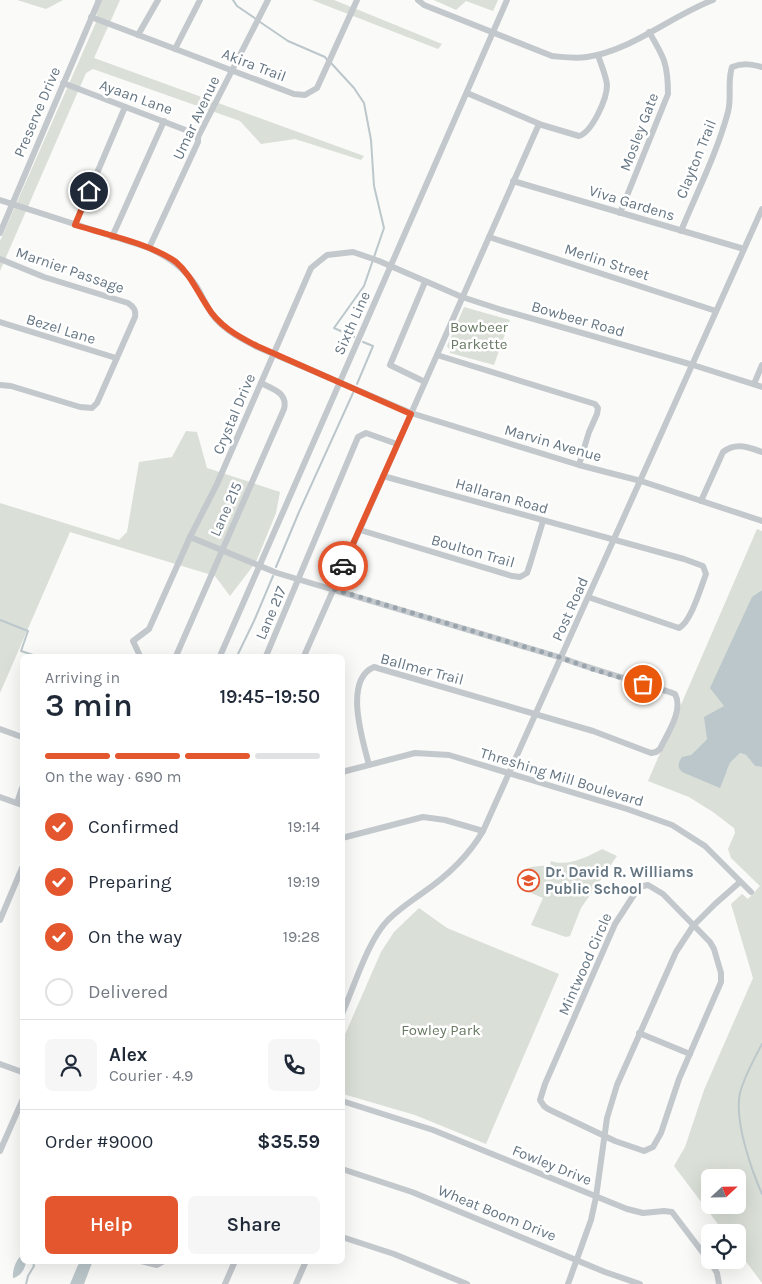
<!DOCTYPE html>
<meta charset="utf-8">
<style>
:root{--surface:#fff;--page:#f6f6f7;--text:#1f2937;--muted:#747a83;--line:#e0e1e3;--accent:#e4572e}
body{margin:0;font-family:Karla,sans-serif;background:var(--page);color:var(--text);height:100vh;display:flex;flex-direction:column;font-size:19px;white-space:nowrap}
*{box-sizing:border-box;margin:0}
p{font-size:16px;color:var(--muted)}
.icon{flex:none;width:28px;height:28px;fill:none;stroke:currentColor;stroke-width:2;stroke-linecap:round;stroke-linejoin:round}
.map{position:relative;flex:1;overflow:hidden}
.sheet{position:absolute;left:20px;top:654px;width:325px;height:610px;display:flex;flex-direction:column;background:var(--surface);border-radius:8px;box-shadow:0 5px 20px #0002}
.sheet>*{flex:none}
.needle{width:32px;rotate:68deg}
.tools{position:absolute;left:701px;top:1169px;display:grid;gap:10px}
.tools a{display:grid;place-items:center;width:45px;height:45px;border-radius:8px;background:var(--surface);box-shadow:0 5px 20px #0002;font-size:25px}
.pin{position:absolute;display:grid;place-items:center;width:42px;height:42px;color:#fff;margin:-21px;border:2px solid #fff;border-radius:50%;box-shadow:0 1px 5px #0007}
.courier{position:absolute;display:grid;place-items:center;width:50px;height:50px;margin:-25px;border:4px solid #e4572e;border-radius:50%;background:#fff;color:#222;box-shadow:0 1px 6px #0007}
.summary em{font-style:normal;font-weight:600}
.summary div{display:flex;flex-direction:column-reverse}
.summary{display:flex;align-items:center;justify-content:space-between;height:85px;padding:0 25px}
h1{font-size:32px;font-weight:600;line-height:38px}
.bar{display:grid;grid-template-columns:repeat(4,1fr);gap:8px 5px;align-content:center;height:60px;padding:0 25px}
.bar i{height:6px;border-radius:4px;background:var(--line)}
.bar .current{background:var(--accent)}
.bar p{grid-column:span 4}
.line{display:flex;align-items:center;gap:12px;padding:0 25px;border-top:1px solid var(--line)}
.line div{flex:1}
.round{display:grid;place-items:center;flex:none;width:52px;height:52px;border-radius:8px;background:var(--page)}
ol{padding:0 25px;list-style:none}
li{display:flex;align-items:center;gap:15px;height:55px}
li p{margin-inline-start:auto}
li .icon{padding:5px;border-radius:50%;background:var(--accent);color:#fff;stroke-width:4}
li:last-child{color:var(--muted)}
li i{width:28px;height:28px;border:2px solid var(--line);border-radius:50%}
.button{display:flex;gap:10px;margin-top:auto;padding:10px 25px}
.button a{flex:1;height:58px;border-radius:8px;background:var(--accent);color:#fff;font-size:20px;font-weight:600;line-height:58px;text-align:center}
.button a+a{background:var(--page);color:var(--text)}
.map>svg:first-child{display:block}
.green{fill:#dadfd7;fill-rule:evenodd}
.water{fill:#bbc7cb}
.lines{fill:none;stroke-linecap:round;stroke-linejoin:round}
.stream{stroke:#bbc7cb;stroke-width:2}
.minor{stroke:#c3c8cc;stroke-width:6}
.done{stroke:#99a4ac;stroke-width:5;stroke-dasharray:0 9}
.route{stroke:#e4572e;stroke-width:6}
.labels{text-anchor:middle;dominant-baseline:central;stroke-width:5;stroke-linejoin:round;paint-order:stroke}
.street-label{font-size:15px;fill:#657683;stroke:#fff}
.park-label{font-size:15px;fill:#687a64;stroke:#fff}
.poi-label{font-size:15px;font-weight:bold;fill:#657683;stroke:#fff;text-anchor:start}
</style>
<div class="map">
<svg width="762" height="1284" viewBox="0 0 762 1284">
<rect width="100%" height="100%" fill="#fafaf8"/>
<g class="green">
<polygon points="17,0 63,0 46,9"/>
<polygon points="95,0 120,0 94,58 364,156 361,160 295,139 261,144 240,121 93,69 86,73 0,271 0,241 97,20"/>
<polygon points="312,0 334,0 442,44 438,49"/>
<polygon points="434,0 498,0 493,11 466,1 456,10"/>
<polygon points="464,307 510,320 494,365 450,353 450,350 447,346"/>
<polygon points="186,431 197,432 207,468 280,492 276,513 256,562 230,596 215,576 70,532 0,693 0,503 119,540 127,532 139,462 172,457"/>
<path d="M 757,529 L 762,531 L 762,590 L 760,591 L 724,706 L 707,739 L 691,755 L 727,771 L 730,763 L 740,753 L 746,755 L 755,766 L 762,767 L 762,1283 L 738,1251 L 738,1232 L 724,1232 L 674,1166 L 685,1147 L 704,1090 L 753,978 L 731,904 L 742,894 L 748,899 L 760,886 L 731,858 L 728,849 L 735,833 L 734,828 L 713,812 L 689,797 L 648,781 ZM 710,1178 L 738,1178 L 738,1205 L 710,1205 Z"/>
<path d="M 602,849 L 617,856 L 581,908 L 570,936 L 566,937 L 531,925 L 543,898 L 519,888 L 524,879 L 518,880 L 521,871 L 531,867 L 550,865 L 551,861 C 568,867 587,857 602,849 Z"/>
<polygon points="419,908 447,928 559,974 486,1144 415,1115 343,1094 343,1039 381,952 394,932"/>
</g>
<g class="water">
<path d="M 762,590 L 762,767 L 755,766 L 746,755 L 740,753 L 730,763 L 720,788 L 682,772 C 677,767 678,763 682,757 L 691,755 L 707,739 L 704,717 L 724,706 L 710,688 L 752,597 Z"/>
<path d="M 22,1255 L 22,1261 L 26,1261 C 26,1268 20,1277 13,1278 C 12,1271 16,1259 22,1255 Z"/>
<polygon points="82,1261 91,1261 92,1263 84,1284 70,1284 78,1265"/>
</g>
<g class="lines">
<g class="stream">
<polyline points="233,0 237,6 256,19"/>
<polyline points="260,22 288,41 325,57 327,60"/>
<polyline points="331,63 354,88 364,103 371,140 374,186 384,228 364,286 334,328 354,337"/>
<polyline points="357,384 373,346 363,342"/>
<polyline points="276,567 299,512 353,393"/>
<polyline points="0,620 28,631 21,651 36,656"/>
<polyline points="237,656 254,621 273,576"/>
<path d="M 762,1044 C 754,1059 744,1077 740,1093 C 734,1120 751,1169 762,1194"/>
<polyline points="26,1284 28,1276 34,1266 33,1261"/>
</g>
<g class="minor">
<path d="M 418,0 L 424,5 L 552,56 C 563,57 575,59 587,57 C 631,51 671,16 713,0"/>
<polyline points="91,17 294,94 305,95 317,88 357,0"/>
<polyline points="138,35 158,0"/>
<polyline points="175,49 200,0"/>
<polyline points="63,83 196,134 198,137"/>
<path d="M 467,93 L 542,125 L 579,136 C 592,132 607,99 607,85 C 606,75 601,65 598,55"/>
<polyline points="513,181 744,249"/>
<path d="M 0,200 L 149,248 C 170,258 184,268 197,287 C 203,297 207,308 215,318 C 226,331 242,339 257,347 L 411,413 L 579,465 L 641,481 L 762,521"/>
<path d="M 620,213 L 668,94 C 668,64 664,57 649,32"/>
<polyline points="75,225 125,107"/>
<path d="M 681,231 C 697,192 717,153 728,112 C 732,97 727,82 732,67 C 743,63 751,64 762,67"/>
<polyline points="0,233 99,0"/>
<polyline points="112,237 164,121"/>
<polyline points="489,237 716,311"/>
<polyline points="149,248 198,142 198,137 268,0"/>
<path d="M 0,259 L 44,277 L 128,303 C 134,307 136,310 135,317 L 97,403 L 92,408 L 80,407 L 11,386 L 0,385"/>
<polyline points="0,322 116,358"/>
<polyline points="437,355 595,404 598,408 597,414 589,432 579,465"/>
<polyline points="425,382 390,365 425,282"/>
<polyline points="754,384 762,365"/>
<path d="M 383,476 L 684,559 L 703,566 L 706,574 C 701,587 691,622 679,628 L 588,597"/>
<path d="M 701,501 L 723,452 C 736,442 748,447 762,452"/>
<polyline points="360,530 512,576 520,577 527,573 530,564 543,521"/>
<path d="M 190,537 L 277,573 L 562,658 C 599,672 637,681 675,694 C 684,710 667,734 660,749 L 656,752 L 651,753 L 593,731 L 374,667 C 343,680 363,741 369,765"/>
<polyline points="140,656 133,641 149,629 190,537 217,484 311,268 327,255 353,252 379,261 462,297 502,310 693,365 762,387"/>
<path d="M 176,656 L 284,409 C 288,393 273,389 261,383"/>
<polyline points="220,656 507,0"/>
<polyline points="266,656 358,437 366,433 397,444"/>
<polyline points="304,656 539,124"/>
<polyline points="0,729 22,737"/>
<polyline points="342,772 415,753 449,755 627,809 672,825 705,846 751,892"/>
<polyline points="0,797 22,805"/>
<polyline points="17,803 22,788"/>
<polyline points="342,838 423,817 445,820 483,831"/>
<polygon points="648,885 663,894 710,942 714,949 721,973 721,982 679,1079 661,1133 653,1147 644,1151 615,1141 548,1109 544,1106 540,1100 545,1084 615,924 637,890 643,886"/>
<polyline points="0,920 22,868"/>
<path d="M 342,1014 C 354,987 368,940 388,920 C 398,910 410,902 421,894 C 446,877 468,857 483,831 L 762,209"/>
<polyline points="639,1033 690,1054"/>
<polyline points="0,1064 22,1072"/>
<polyline points="342,1101 433,1130 627,1209 643,1213 664,1211 672,1212 713,1266 717,1273 719,1284"/>
<polyline points="0,1151 22,1101"/>
<polyline points="342,1169 412,1192 605,1272 640,1284"/>
<polyline points="342,1237 394,1254 467,1284"/>
<polyline points="141,1261 157,1265 164,1261"/>
<polyline points="225,1284 235,1261"/>
<polyline points="296,1284 306,1261"/>
<polyline points="568,1284 591,1220 596,1197 607,1118 617,1085 676,952 693,926 715,904 740,882"/>
</g>
</g>
<g class="lines">
<polyline class="done" points="343,566 333,589 562,658 595,670 643,684"/>
<path class="route" d="M 89,191 L 75,225 C 105,234 151,244 176,262 C 190,274 197,291 207,306 C 218,325 237,336 257,346 L 411,414 L 343,566"/>
</g>
<defs>
<symbol id="school-ring" viewBox="-11 -11 22 22"><circle r="9.5" fill="#fff" stroke="#e4572e" stroke-width="1.5"/><path d="M0-5L7-2L0 1L-7-2ZM-4 1L0 2.5L4 1V4Q0 6-4 4Z" fill="#e4572e"/></symbol>
</defs>
<g fill-rule="evenodd">
<use href="#school-ring" x="516" y="868" width="25" height="25"/>
</g>
<g class="labels">
<g class="street-label">
<text transform="translate(254 65) rotate(21)">Akira Trail</text>
<text transform="translate(136 97) rotate(20)">Ayaan Lane</text>
<text transform="translate(37 112) rotate(-67)">Preserve Drive</text>
<text transform="translate(196 118) rotate(-65)">Umar Avenue</text>
<text transform="translate(639 132) rotate(-69)">Mosley Gate</text>
<text transform="translate(696 159) rotate(-68)">Clayton Trail</text>
<text transform="translate(632 203) rotate(17)">Viva Gardens</text>
<text transform="translate(607 262) rotate(18)">Merlin Street</text>
<text transform="translate(70 270) rotate(19)">Marnier Passage</text>
<text transform="translate(578 319) rotate(16)">Bowbeer Road</text>
<text transform="translate(352 323) rotate(-66)">Sixth Line</text>
<text transform="translate(61 329) rotate(17)">Bezel Lane</text>
<text transform="translate(234 414) rotate(-67)">Crystal Drive</text>
<text transform="translate(553 443) rotate(16)">Marvin Avenue</text>
<text transform="translate(502 496) rotate(16)">Hallaran Road</text>
<text transform="translate(226 509) rotate(-66)">Lane 215</text>
<text transform="translate(473 551) rotate(16)">Boulton Trail</text>
<text transform="translate(570 609) rotate(-66)">Post Road</text>
<text transform="translate(271 613) rotate(-67)">Lane 217</text>
<text transform="translate(422 669) rotate(15)">Ballmer Trail</text>
<text transform="translate(562 777) rotate(17)">Threshing Mill Boulevard</text>
<text transform="translate(585 964) rotate(-66)">Mintwood Circle</text>
<text transform="translate(552 1165) rotate(22)">Fowley Drive</text>
<text transform="translate(497 1213) rotate(22)">Wheat Boom Drive</text>
</g>
<g class="park-label">
<text x="479" y="327">Bowbeer<tspan x="479" dy="17">Parkette</tspan></text>
<text x="441" y="1030">Fowley Park</text>
</g>
<g class="poi-label">
<text x="545" y="872">Dr. David R. Williams<tspan x="545" dy="17">Public School</tspan></text>
</g>
</g>
</svg>
<div class="tools">
<a><svg class="needle" viewBox="-14 -14 28 28"><path d="M0-13l5 13h-10z" fill="#e53935"/><path d="M0 13l5-13h-10z" fill="#747a83"/></svg></a>
<a><svg class="icon" aria-label="locate" viewBox="0 0 24 24"><circle cx="12" cy="12" r="6"/><path d="M12 2v4M12 18v4M2 12h4M18 12h4"/></svg></a>
</div>
<div class="pin" style="left:643px;top:684px;background:#ea580c"><svg class="icon" aria-label="bag" viewBox="0 0 24 24"><path d="M5 8h14l-1 12H6zM9 8a3 3 0 0 1 6 0"/></svg></div>
<div class="pin" style="left:89px;top:191px;background:#1f2937"><svg class="icon" aria-label="home" viewBox="0 0 24 24"><path d="M3 11l9-7 9 7M6 9v11h12V9"/></svg></div>
<div class="courier" style="left:343px;top:566px"><svg class="icon" aria-label="car" viewBox="0 0 24 24"><path d="M5 17H2v-5l4-1 3-4h7l3 4 3 1v5h-3M9 17h6M6 11h13"/><circle cx="7" cy="17" r="2"/><circle cx="17" cy="17" r="2"/></svg></div>
<section class="sheet">
<div class="summary"><div><h1>3 min</h1><p>Arriving in</p></div><em>19:45–19:50</em></div>
<div class="bar"><i class="current"></i><i class="current"></i><i class="current"></i><i></i><p>On the way · 690 m</p></div>
<ol>
<li><svg class="icon" aria-label="check" viewBox="0 0 24 24"><path d="M5 12l5 5 9-10"/></svg>Confirmed<p>19:14</p></li>
<li><svg class="icon" aria-label="check" viewBox="0 0 24 24"><path d="M5 12l5 5 9-10"/></svg>Preparing<p>19:19</p></li>
<li><svg class="icon" aria-label="check" viewBox="0 0 24 24"><path d="M5 12l5 5 9-10"/></svg>On the way<p>19:28</p></li>
<li><i></i>Delivered</li>
</ol>
<div class="line" style="height:90px"><a class="round"><svg class="icon" aria-label="person" viewBox="0 0 24 24"><circle cx="12" cy="8" r="4"/><path d="M4 21q1-7 8-7t8 7"/></svg></a><div><b>Alex</b><p>Courier · 4.9</p></div><a class="round"><svg class="icon" aria-label="phone" viewBox="0 0 24 24"><path d="M5 4h4l2 5-3 2q2 4 5 5l2-3 5 2v4C11 20 4 13 5 4z"/></svg></a></div>
<div class="line" style="height:65px"><div>Order #9000</div><b>$35.59</b></div>
<div class="button"><a>Help</a><a>Share</a></div>
</section>
</div>
